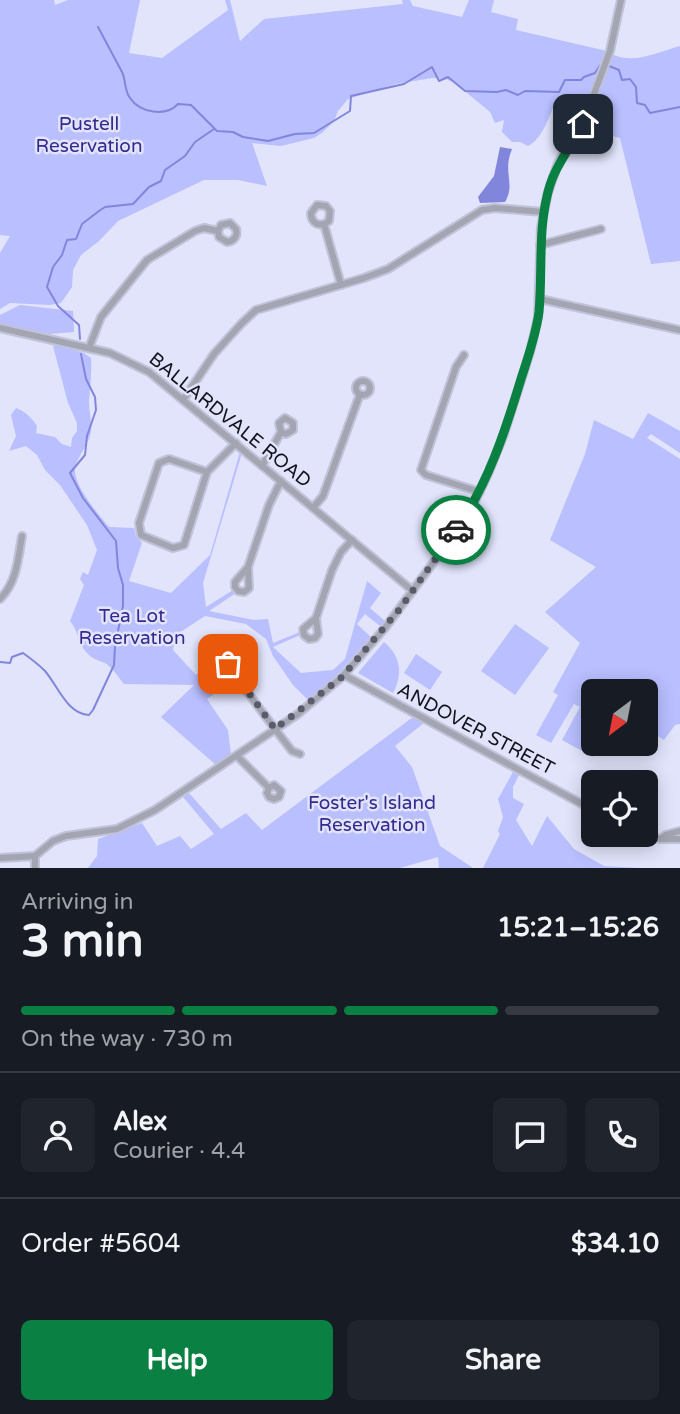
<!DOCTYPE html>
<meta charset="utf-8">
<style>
:root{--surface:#171b24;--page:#20242c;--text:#f1f3f6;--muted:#9ea1a6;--line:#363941;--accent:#0b8043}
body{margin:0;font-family:"Varela Round",sans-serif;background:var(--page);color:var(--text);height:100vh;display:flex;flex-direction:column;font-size:26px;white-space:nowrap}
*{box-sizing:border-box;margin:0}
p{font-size:23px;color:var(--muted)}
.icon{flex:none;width:38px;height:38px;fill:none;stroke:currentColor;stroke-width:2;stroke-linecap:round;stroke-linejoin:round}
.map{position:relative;height:868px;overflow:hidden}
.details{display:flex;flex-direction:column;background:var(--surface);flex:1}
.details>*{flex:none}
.needle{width:46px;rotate:212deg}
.controls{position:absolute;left:581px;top:679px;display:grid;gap:14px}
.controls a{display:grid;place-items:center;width:77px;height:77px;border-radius:10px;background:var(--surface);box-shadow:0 4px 18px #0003;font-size:35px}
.pin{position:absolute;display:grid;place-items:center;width:60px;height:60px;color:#fff;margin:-30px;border-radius:14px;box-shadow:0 4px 10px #0006}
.courier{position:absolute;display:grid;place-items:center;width:70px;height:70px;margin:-35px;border:5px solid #0b8043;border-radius:50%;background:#fff;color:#222;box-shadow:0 2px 9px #0007}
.headline em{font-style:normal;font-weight:700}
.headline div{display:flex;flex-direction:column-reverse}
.headline{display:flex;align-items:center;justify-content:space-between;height:119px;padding:0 21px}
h1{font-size:46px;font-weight:700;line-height:52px}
.bar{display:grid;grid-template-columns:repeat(4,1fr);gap:10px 7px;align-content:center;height:84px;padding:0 21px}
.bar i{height:9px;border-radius:5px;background:var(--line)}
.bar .active{background:var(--accent)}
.bar p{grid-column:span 4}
.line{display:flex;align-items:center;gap:18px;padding:0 21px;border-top:2px solid var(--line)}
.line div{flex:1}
.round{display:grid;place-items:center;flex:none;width:74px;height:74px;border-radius:10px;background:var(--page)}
.primary-button{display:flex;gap:14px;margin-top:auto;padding:14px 21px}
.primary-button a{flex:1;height:80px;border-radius:10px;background:var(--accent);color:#fff;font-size:28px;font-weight:700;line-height:80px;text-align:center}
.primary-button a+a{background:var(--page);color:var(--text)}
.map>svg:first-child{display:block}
.green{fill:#b9bfff}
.water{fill:#8186dc}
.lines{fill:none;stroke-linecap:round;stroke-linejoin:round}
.stream{stroke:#8186dc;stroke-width:2}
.minor-casing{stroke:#c0c2d7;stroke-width:10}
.minor{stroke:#a4a5b2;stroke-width:6}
.done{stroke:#5a5c69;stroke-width:7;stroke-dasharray:0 12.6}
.route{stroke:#0b8043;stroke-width:9}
.labels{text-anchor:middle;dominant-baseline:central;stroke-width:5;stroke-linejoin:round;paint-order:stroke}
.park-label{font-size:19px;fill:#342a8f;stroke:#e1e4fb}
.street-label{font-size:19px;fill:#11121b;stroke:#e1e4fb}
</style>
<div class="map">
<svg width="680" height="868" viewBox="0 0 680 868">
<rect width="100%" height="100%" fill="#e1e4fb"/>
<g class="green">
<path d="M 0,0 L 54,0 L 55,5 L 68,0 L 140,0 L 129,53 L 162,58 L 228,10 L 225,0 L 230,0 L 240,41 L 264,19 L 403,4 L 402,0 L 410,0 L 413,6 L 462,17 L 469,0 L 494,0 L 491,12 L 518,19 L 516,30 L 607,51 L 590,94 L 559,96 C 549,112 546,136 528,146 L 520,142 L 512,142 L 502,132 L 504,120 L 495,123 L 490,112 L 455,83 L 446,79 L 432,78 L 396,84 L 348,99 L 338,111 L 334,121 L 323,132 L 314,138 L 281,146 L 252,143 L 267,186 L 238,180 L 204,180 L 118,221 L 99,241 L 81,255 L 73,270 L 72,287 L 61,303 L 50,305 L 10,303 L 0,309 L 0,253 L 10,236 L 0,235 Z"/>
<path d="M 680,46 L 680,261 L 651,264 L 620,138 L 584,128 L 612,54 C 633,65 658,52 680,46 Z"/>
<polygon points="20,305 73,311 74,332 49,334 0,324 0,315"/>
<path d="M 57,345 L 84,353 L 91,358 C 92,373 90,387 89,401 C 89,412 92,422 91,432 C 89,445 74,460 75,472 C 76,488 99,515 109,527 L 134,528 L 136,536 L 142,543 L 129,581 L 171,593 L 210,555 L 240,452 L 242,453 L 203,583 L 206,607 L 233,590 L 236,593 L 209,611 L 254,620 L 268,619 L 273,643 L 300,632 L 300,635 L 273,647 L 301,673 L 333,670 L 345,659 L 367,581 L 381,593 L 370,608 L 385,621 L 380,626 L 365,614 L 357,624 L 371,637 L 336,676 L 308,700 L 293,685 L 273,656 L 266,639 L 246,624 L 205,616 L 176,635 L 173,650 L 196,675 L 207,664 C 217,672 227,668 236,679 L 207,699 L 228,730 L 231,755 L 216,765 L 161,717 L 194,685 L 124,684 C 119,678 112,667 105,663 C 97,660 92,659 86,652 C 77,641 79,632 70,621 L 84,585 L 80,579 L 83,572 L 88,575 L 97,550 L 87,525 L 60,485 L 45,470 L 37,455 L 26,446 L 9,451 L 16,436 L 11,415 L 16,408 C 26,412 31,417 37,426 L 36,433 L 55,437 L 62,444 L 71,447 L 72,438 L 77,431 L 77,423 L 68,403 L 53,346 Z"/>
<polygon points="648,413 680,431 680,453 651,434 647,438 680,459 680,724 675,725 664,740 656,735 651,745 646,742 646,691 593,691 593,744 600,744 593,757 562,740 580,707 574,704 551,743 536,735 558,695 553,692 580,643 545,612 596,567 550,540 585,454 594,420 633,439"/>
<polygon points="515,624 549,648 515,695 481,671"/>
<path d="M 384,642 C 401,656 403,674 393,693 L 358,673 Z"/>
<polygon points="416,654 442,672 430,690 404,673"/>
<polygon points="413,717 424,723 395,746 412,767 440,846 473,868 439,868 438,857 400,868 88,868 97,856 98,839 142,823 157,846 180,836 191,849 214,834 183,797 189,793 221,829 246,813 262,830"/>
<polygon points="513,772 519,775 513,787 513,798 524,804 516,820 532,846 547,816 574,849 604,866 639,868 483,868 500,834 498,831 503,817 498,799"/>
</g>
<path class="water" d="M 500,147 L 512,149 C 502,172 516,184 505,202 L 480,203 L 478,197 L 494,176 Z"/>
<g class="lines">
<g class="stream">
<path d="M 98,27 C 106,42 114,57 122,72 C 126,80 124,90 130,98 C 140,113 166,117 178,104 L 191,105 L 217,131 L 233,132 L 243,137 L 268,141 L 295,134 L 314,133 L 350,111 L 351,96 L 404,84 L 432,67 L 439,81 L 448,77 L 465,91 L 497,92 L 506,90 L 518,95 L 525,91 L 559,92 L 565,80 L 581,80 L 584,77 L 595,73 L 601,64"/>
<polyline points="609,66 619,70 622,80 630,79 636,87 637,103 645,105 650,113 680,107"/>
<polyline points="80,339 79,325 58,306 47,287 53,267 62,255 67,240 76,239 82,224 99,211 105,207 133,204 149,187 161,181 165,170 185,156 195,142 214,129"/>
<path d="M 0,662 L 10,663 L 12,657 L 23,653 C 30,658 39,665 45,671 C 58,686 67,714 89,715 L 93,710 L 114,665 L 115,646 L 123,606 L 123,585 L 118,568 L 116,541 L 83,498 L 70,473 L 85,455 L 87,436 L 96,410 L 95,397 L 86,379 L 81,354"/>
</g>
<defs>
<g id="minor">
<path d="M 324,224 C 316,226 311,221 311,213 L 317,205 L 326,206 L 330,211 L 329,221 L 324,224 L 341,285"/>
<polyline points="540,245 601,229"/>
<polyline points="540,299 680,330"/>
<polyline points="0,328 110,353 149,372 413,591"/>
<path d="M 89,348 L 101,317 L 147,260 L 195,231 L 204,228 L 218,231 L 219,237 L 227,242 C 234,241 238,236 236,229 L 230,223 L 221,225 L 218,231"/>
<polyline points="464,355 456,367 421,470 426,475 480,492"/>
<circle cx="363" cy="388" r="7"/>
<polyline points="183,400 214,354 241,324 256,310 364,278 388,269 482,210 495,208 543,212"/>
<polyline points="262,466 281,432 279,423 285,418 293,423 293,430 286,434 281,432"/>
<polyline points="207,472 169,459 159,463 139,523 141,535 173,548 184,545 207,472 236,443"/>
<polyline points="313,508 323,496 360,394"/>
<polyline points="248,567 249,588 244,592 238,591 235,587 235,582 248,567 269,505 281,481"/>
<path d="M 0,599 C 17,582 18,559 22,536"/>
<polyline points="316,618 318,634 315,638 309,639 304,635 303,629 316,618 332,570 341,552 352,540"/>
<polyline points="227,665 212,661 209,656 210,650 217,647 222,650 227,665 275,729 292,751 300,754"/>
<polyline points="344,675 593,810"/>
<polyline points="237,756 269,788 267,793 269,797 274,799 279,797 281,791 274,785 269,788"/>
<polyline points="643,835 661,839 680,839"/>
<polyline points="661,839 666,835 680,831"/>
<polyline points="35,856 53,841 66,836 117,829 155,810 298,714 342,677 385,628 453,536 473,505 487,476 504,434 530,352 538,317 541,227 548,192 558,163 585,118 610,51 621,0"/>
<polyline points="35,856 35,868"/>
<polyline points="0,858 35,856"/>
</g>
</defs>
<use href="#minor" class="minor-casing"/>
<use href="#minor" class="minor"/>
</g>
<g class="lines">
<polyline class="done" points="228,664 275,729 342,677 399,610 456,530"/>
<path class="route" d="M 456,530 C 488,484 505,432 521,379 C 528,357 536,335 539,312 C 543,269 537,227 550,185 C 557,162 573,145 583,124"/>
</g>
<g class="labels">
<g class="park-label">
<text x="89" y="124">Pustell<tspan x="89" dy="22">Reservation</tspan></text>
<text x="132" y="616">Tea Lot<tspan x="132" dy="22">Reservation</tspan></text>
<text x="372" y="803">Foster's Island<tspan x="372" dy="22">Reservation</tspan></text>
</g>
<g class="street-label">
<text transform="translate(230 420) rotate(39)">BALLARDVALE ROAD</text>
<text transform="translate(476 729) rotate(28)">ANDOVER STREET</text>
</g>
</g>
</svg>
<div class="controls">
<a><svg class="needle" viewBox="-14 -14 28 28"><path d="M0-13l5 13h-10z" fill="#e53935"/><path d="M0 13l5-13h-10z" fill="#9ea1a6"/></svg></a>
<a><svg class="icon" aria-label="locate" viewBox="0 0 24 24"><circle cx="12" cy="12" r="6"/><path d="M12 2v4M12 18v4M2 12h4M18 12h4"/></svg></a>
</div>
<div class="pin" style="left:228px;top:664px;background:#ea580c"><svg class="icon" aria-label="bag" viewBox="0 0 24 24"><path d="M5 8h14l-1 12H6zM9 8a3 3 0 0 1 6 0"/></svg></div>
<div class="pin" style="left:583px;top:124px;background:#1f2937"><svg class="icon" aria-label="home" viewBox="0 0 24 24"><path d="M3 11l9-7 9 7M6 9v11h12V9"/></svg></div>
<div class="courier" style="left:456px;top:530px"><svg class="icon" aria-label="car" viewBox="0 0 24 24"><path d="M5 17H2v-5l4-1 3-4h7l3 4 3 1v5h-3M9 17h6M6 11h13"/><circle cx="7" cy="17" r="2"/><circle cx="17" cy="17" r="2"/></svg></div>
</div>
<section class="details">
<div class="headline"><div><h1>3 min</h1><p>Arriving in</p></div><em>15:21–15:26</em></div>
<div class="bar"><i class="active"></i><i class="active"></i><i class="active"></i><i></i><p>On the way · 730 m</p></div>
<div class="line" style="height:126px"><a class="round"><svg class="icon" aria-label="person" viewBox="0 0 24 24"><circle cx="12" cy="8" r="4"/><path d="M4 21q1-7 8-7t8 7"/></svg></a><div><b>Alex</b><p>Courier · 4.4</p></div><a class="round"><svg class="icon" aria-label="chat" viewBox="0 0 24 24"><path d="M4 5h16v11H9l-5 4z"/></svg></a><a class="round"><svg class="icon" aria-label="phone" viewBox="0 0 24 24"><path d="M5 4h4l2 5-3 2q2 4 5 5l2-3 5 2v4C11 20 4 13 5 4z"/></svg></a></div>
<div class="line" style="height:91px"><div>Order #5604</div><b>$34.10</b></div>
<div class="primary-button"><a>Help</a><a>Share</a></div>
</section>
